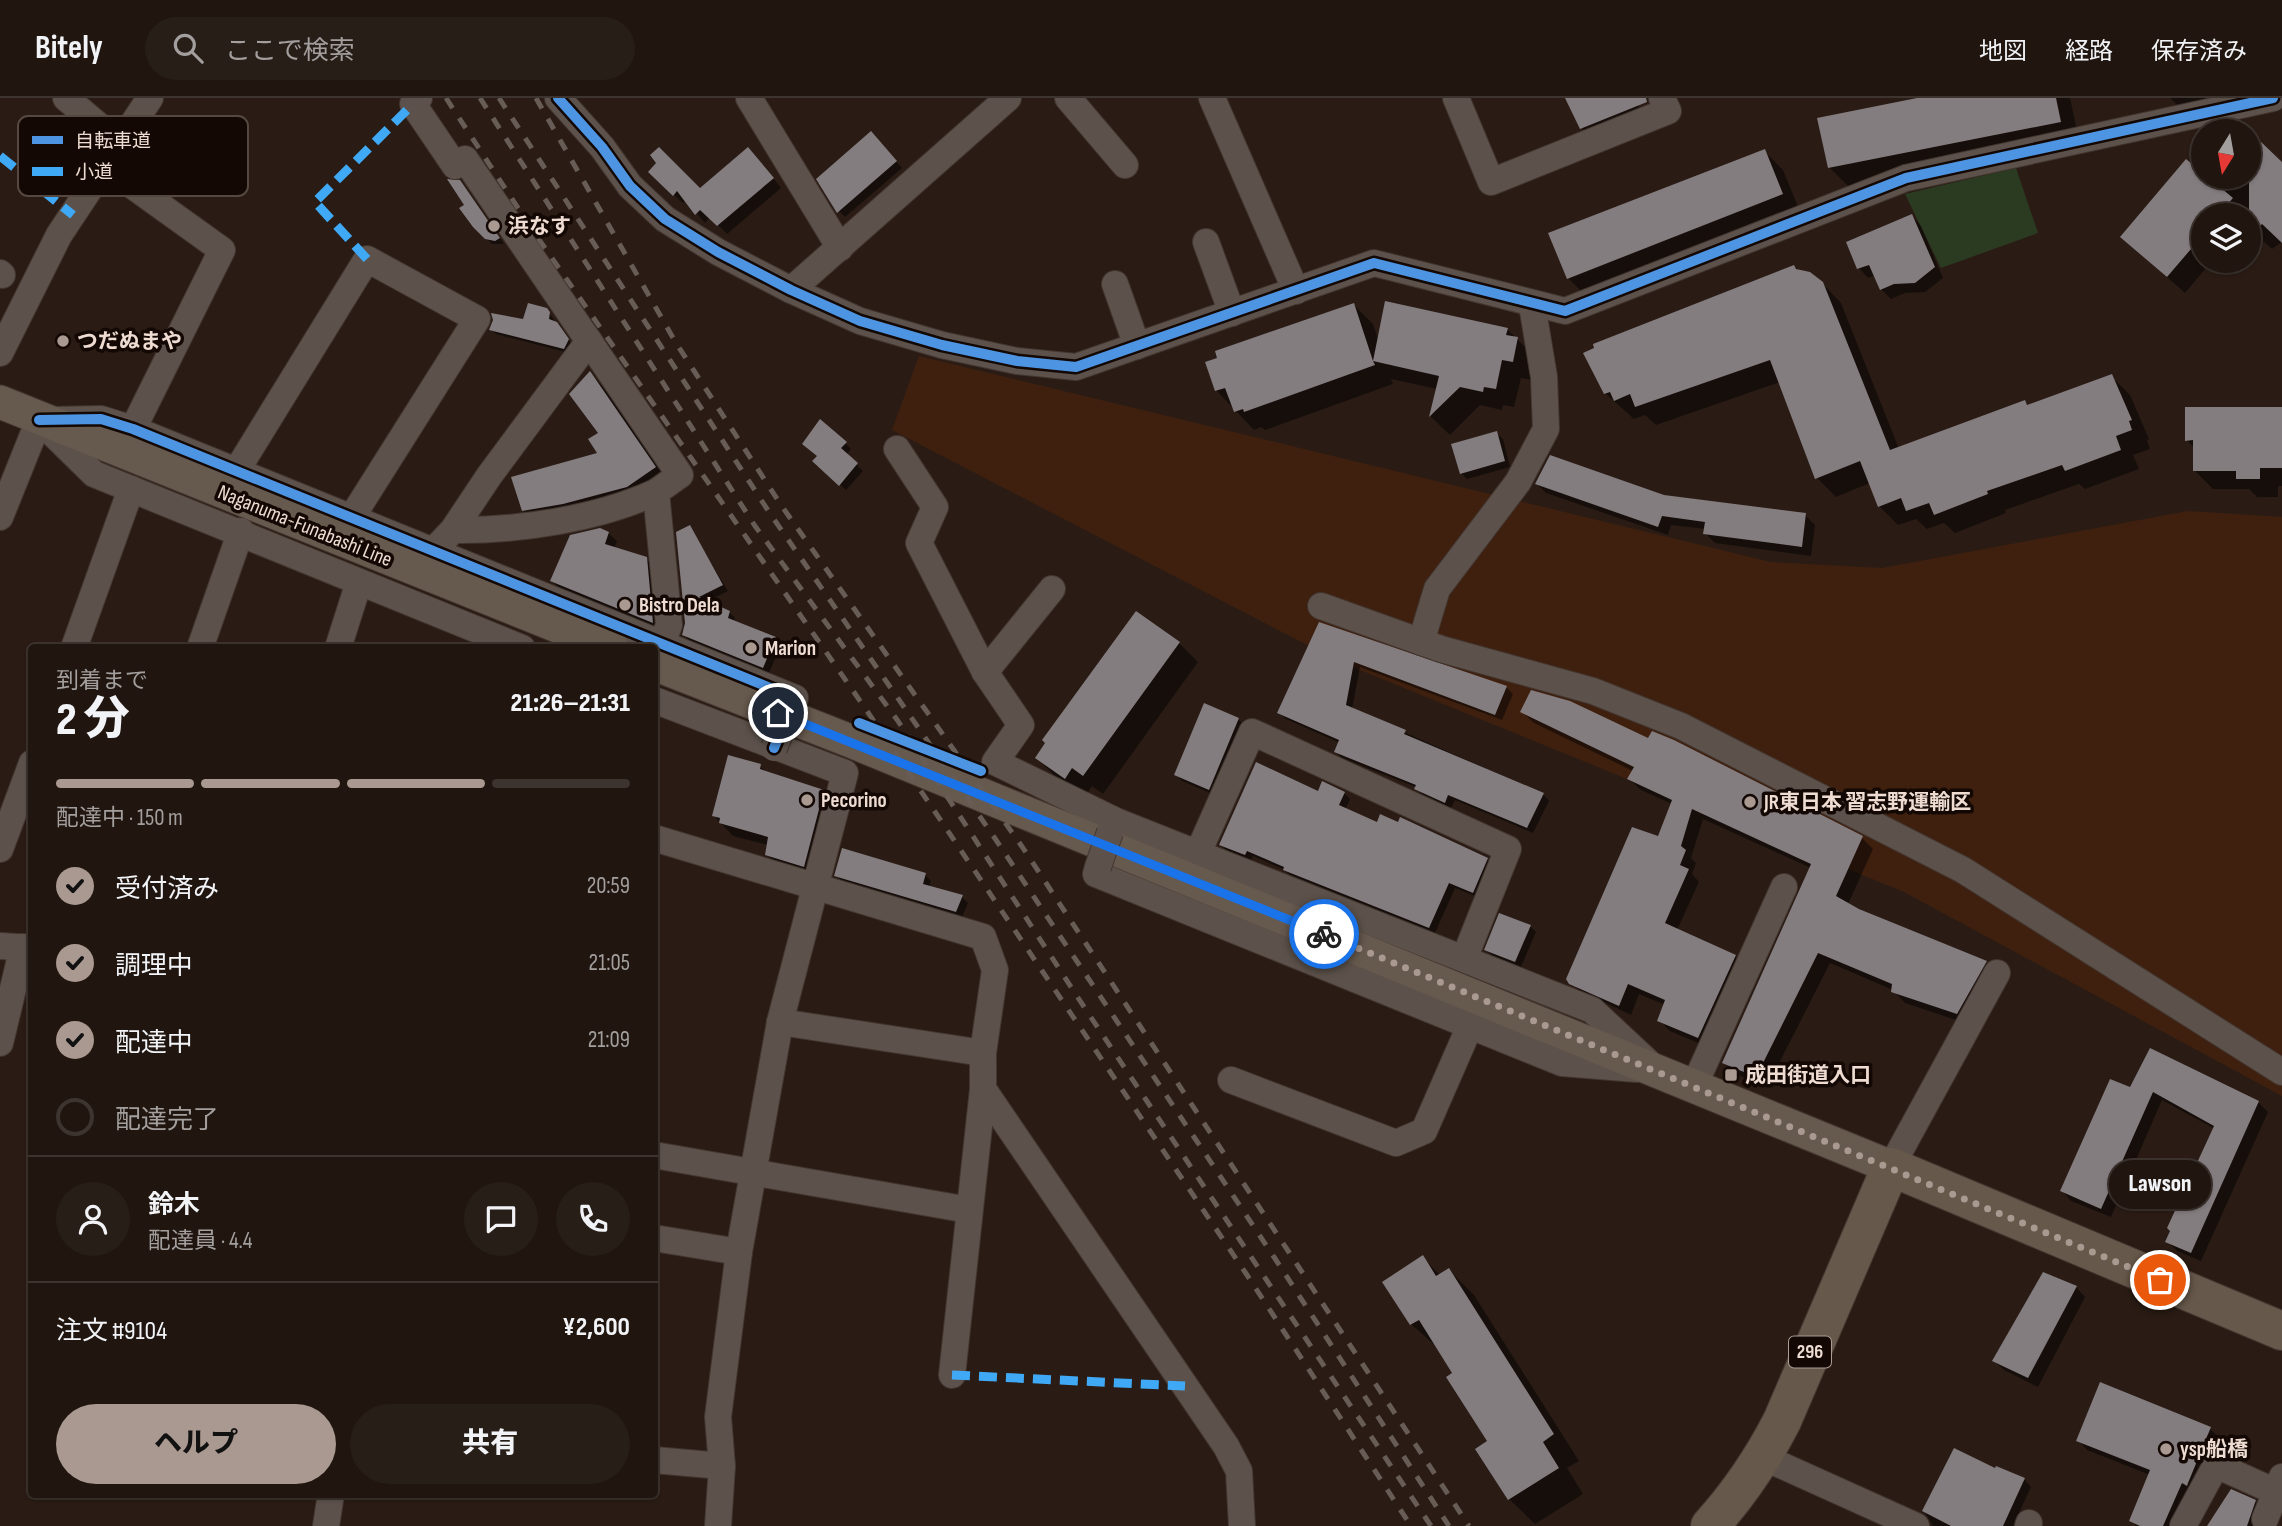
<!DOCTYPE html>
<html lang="ja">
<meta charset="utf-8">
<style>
:root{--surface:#20150f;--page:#281e18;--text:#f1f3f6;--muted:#a29f9e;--line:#3d342f;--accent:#a99990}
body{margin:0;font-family:"Sofia Sans Condensed","Noto Sans JP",sans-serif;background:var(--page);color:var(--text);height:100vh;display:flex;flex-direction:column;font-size:26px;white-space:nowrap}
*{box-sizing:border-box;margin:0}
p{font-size:23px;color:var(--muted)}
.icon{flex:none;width:38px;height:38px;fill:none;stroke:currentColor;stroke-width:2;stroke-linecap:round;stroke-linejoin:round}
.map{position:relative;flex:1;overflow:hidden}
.side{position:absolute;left:28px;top:546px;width:630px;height:854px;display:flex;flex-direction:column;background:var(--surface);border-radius:7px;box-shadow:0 2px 5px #0004,0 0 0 2px var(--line)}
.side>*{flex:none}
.needle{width:46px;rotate:191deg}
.tools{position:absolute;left:2191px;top:21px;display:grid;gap:14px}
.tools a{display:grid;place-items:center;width:70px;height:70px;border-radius:50%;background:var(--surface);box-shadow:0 2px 5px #0004,0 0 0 2px var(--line);font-size:35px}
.pin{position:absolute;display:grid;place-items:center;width:60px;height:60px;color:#fff;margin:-30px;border:4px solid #fff;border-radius:50%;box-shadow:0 2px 7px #0007}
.courier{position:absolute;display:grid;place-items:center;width:70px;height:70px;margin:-35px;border:5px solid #1a73e8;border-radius:50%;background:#fff;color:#222;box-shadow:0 2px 9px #0007}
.bubble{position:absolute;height:49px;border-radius:24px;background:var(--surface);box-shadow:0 2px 5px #0004,0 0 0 2px var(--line);font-size:23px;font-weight:800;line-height:49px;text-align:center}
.headline em{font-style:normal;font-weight:800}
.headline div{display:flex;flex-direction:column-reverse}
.headline{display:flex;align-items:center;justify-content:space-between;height:119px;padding:0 28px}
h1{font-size:46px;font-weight:800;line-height:52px}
.bar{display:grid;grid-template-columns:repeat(4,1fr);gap:10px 7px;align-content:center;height:84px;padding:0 28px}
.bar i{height:9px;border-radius:5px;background:var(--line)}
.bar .active{background:var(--accent)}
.bar p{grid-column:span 4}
.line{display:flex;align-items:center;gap:18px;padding:0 28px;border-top:2px solid var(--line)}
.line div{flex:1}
.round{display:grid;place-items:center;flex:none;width:74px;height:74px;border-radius:37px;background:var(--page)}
ol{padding:0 28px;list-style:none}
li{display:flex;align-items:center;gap:21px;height:77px}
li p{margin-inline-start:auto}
li .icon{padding:7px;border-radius:50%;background:var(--accent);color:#111;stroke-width:4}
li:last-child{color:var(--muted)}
li i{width:38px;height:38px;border:4px solid var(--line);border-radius:50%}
.cta{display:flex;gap:14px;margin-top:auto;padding:14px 28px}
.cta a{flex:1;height:80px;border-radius:42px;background:var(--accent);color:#111;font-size:28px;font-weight:800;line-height:80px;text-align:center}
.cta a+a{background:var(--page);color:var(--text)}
header{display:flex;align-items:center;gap:42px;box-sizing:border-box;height:98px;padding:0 35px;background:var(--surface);border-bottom:2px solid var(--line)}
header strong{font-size:33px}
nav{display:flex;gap:38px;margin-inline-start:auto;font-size:24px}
.search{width:490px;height:63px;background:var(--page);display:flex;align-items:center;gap:18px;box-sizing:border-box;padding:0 24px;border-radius:38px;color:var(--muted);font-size:26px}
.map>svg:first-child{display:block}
.built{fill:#3f200f}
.green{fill:#2b3b22}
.shadow{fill:#0007}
.building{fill:#847d80}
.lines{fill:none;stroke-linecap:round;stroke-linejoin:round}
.minor-casing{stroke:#433630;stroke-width:28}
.major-casing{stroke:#433630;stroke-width:35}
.highway-casing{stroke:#433630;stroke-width:40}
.minor{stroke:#5d524b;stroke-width:26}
.major{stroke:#66594d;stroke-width:33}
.highway{stroke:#66584a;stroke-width:38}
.rail{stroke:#675d56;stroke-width:5;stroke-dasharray:12 12;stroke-linecap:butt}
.minor-bridge-casing{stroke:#433630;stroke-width:28;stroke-linecap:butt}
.minor-bridge{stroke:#5d524b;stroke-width:26}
.quiet{stroke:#3fa9f5;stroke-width:9;stroke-dasharray:18 9;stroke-linecap:butt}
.cycleway-casing{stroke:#130803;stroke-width:15}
.cycleway{stroke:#4d94e3;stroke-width:10}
.done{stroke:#a99990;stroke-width:7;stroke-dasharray:0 12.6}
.route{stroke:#1a73e8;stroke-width:9}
.poi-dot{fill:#a99990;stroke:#130803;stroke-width:2.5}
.labels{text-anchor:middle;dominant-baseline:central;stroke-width:7;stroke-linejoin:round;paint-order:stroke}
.shield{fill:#130803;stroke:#ac9c94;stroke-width:2}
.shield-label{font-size:19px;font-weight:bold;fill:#eedcd2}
.poi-label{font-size:21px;font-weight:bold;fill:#eedcd2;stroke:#130803;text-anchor:start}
.street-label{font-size:21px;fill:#eedcd2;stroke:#130803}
.key{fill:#130803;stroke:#554841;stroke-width:2}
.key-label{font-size:19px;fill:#eedcd2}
</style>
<header>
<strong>Bitely</strong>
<div class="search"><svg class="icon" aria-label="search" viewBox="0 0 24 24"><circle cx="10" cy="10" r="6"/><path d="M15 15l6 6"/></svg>ここで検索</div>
<nav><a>地図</a><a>経路</a><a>保存済み</a></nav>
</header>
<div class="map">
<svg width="2282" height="1428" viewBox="0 0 2282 1428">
<rect width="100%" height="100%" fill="#2a1c14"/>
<polygon class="built" points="919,258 1771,464 1882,470 2188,413 2282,419 2282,998 1904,794 1338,563 892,332"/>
<polygon class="green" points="2016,70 2038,135 1941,170 1905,96"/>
<g class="shadow">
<polygon points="1575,0 1635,0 1644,19 1591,40 1582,30"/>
<polygon points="1926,0 2070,0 2079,42 1848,88 1829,69"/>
<polygon points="2170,0 2235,0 2184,14"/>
<polygon points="877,42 902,70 845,119 839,113"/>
<polygon points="2261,46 2282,66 2282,144 2272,151 2254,135 2249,141 2249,117 2203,117 2203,163 2212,163 2185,195 2122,139 2187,63 2219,91 2230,79 2249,79 2249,59"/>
<polygon points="1764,53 1783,72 1801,116 1587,199 1568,180"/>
<polygon points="757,60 781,90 727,136 710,119 705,125 686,102 683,105 650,74 700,92"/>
<polygon points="449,84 460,84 465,90 504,146 492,146 486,140"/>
<polygon points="1912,118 1921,128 1943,180 1925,194 1905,195 1891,201 1881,191 1875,177 1868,180 1859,170"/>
<polygon points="1794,169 1822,185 1841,205 1899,351 2025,304 2028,308 2111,278 2130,297 2149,341 2147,342 2150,351 2133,357 2139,371 2085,391 2079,386 2005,412 2006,415 1955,435 1944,425 1927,431 1916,421 1898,427 1879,408 1870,385 1836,399 1817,380 1780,284 1656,327 1645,317 1634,321 1605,295"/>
<polygon points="1354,207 1373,226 1379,244 1507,231 1536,260 1532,282 1521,280 1514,309 1503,307 1502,312 1480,307 1450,337 1431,319 1437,291 1391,281 1393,286 1265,332 1261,329 1254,332 1216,292"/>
<polygon points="546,211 573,248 569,255 496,236 491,231 525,223"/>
<polygon points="590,275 603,289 668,383 537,425 523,412 600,356 601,335"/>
<polygon points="2282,311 2282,388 2278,388 2278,399 2257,399 2249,391 2213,391 2194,372 2194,350 2187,342"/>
<polygon points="1496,335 1503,341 1510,369 1467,381 1461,375"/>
<polygon points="845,345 851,351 846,357 863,373 846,392 820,369"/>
<polygon points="1537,386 1805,417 1815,427 1811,458 1715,445 1705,435 1706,431 1671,427 1668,437 1546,395"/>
<polygon points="690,430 728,493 706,504 729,514 735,520 734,524 775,541 781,547 769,575 690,543 684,537"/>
<polygon points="608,435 617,443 614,451 646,461 654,469 660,532 560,491 552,483"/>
<polygon points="1137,515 1179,545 1198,564 1103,696 1092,688 1085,698 1056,679 1037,660"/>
<polygon points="1320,526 1507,590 1513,596 1502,622 1360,569 1352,611 1543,696 1549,703 1533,735 1455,702 1451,710 1422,696 1416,689 1342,660 1336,654 1340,645 1286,621 1279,615"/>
<polygon points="1205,607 1238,621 1245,628 1215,697 1182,683 1176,677"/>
<polygon points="1522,614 1862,740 1873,751 1848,806 1986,865 1997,876 1968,926 1905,905 1893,892 1830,865 1767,989 1735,976 1724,964 1811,770 1703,721 1691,760 1696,765 1692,776 1699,784 1677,832 1735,858 1746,869 1710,950 1670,933 1659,922 1665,907 1639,896 1631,917 1579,892 1568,881 1659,740 1672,706 1641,692 1629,681 1633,673 1534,625"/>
<polygon points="760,668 768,676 823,693 836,706 817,780 780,769 767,756 768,747 733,738 714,718"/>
<polygon points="1318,695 1344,695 1350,701 1345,712 1378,726 1486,761 1493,767 1480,800 1455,790 1435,835 1291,778 1285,772 1253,758 1251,762 1227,753 1221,747"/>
<polygon points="836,777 925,777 931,783 929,790 962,799 968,805 962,819 843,784"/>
<polygon points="1530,828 1536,834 1521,869 1493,858 1486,852"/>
<polygon points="2131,991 2258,1004 2268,1014 2201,1163 2177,1153 2167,1143 2215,1031 2162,1002 2111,1119 2071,1103 2062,1093"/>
<polygon points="1423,1160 1440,1177 1449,1172 1474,1197 1579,1363 1567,1370 1583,1396 1535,1426 1509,1401 1490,1343 1454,1275 1439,1251 1411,1226 1384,1184"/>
<polygon points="2076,1189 2085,1199 2038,1289 2004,1272 1994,1263"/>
<polygon points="2210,1331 2220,1340 2197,1394 2179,1428 2137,1428 2131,1423 2150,1377 2087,1352 2078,1342"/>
<polygon points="1996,1373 2024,1381 2031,1389 2013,1428 1933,1428 1924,1413"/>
<polygon points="2255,1404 2262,1411 2257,1428 2209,1428"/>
</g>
<g class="building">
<polygon points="1565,0 1646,0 1647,4 1580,31"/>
<polygon points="1917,0 2056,0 2061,24 1828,70 1817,20"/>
<polygon points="871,33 897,63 837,115 816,81"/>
<polygon points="2261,44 2282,64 2282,145 2262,126 2249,140 2249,57"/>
<polygon points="659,49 700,90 748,49 774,80 717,128 700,112 695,117 677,93 673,98 648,74 656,65 650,57"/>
<polygon points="1765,51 1783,96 1567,181 1548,135"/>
<polygon points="2186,61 2203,75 2203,79 2208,79 2233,100 2218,117 2203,117 2203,137 2167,179 2120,139"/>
<polygon points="447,81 460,82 500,140 495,143 485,141 473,129 459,110 464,107"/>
<polygon points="1912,116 1935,169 1915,185 1894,186 1880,192 1869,167 1857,171 1846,144"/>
<polygon points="1794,167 1796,171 1810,174 1823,184 1890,352 2025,302 2027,307 2112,276 2132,322 2129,323 2132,332 2116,338 2121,352 2065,373 2062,367 1987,393 1988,396 1934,417 1929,405 1906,413 1901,400 1878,409 1860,363 1815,381 1770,262 1635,309 1630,296 1614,303 1610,294 1604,296 1583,255 1594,250 1593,246"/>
<polygon points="1385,203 1508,230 1506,237 1518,239 1513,264 1502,262 1496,291 1484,289 1483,294 1460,289 1429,319 1439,278 1373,263 1375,267 1244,314 1243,311 1234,314 1225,290 1215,293 1205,264 1217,260 1215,253 1354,205 1373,263"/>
<polygon points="528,205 547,210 550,214 549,221 557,224 569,241 564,251 489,232 493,222 491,215 523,221"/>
<polygon points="590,273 656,369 627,389 563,406 522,413 511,379 597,355 588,341 598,335 569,296"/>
<polygon points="2185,309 2282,309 2282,370 2260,370 2260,381 2236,381 2236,373 2193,373 2193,342 2185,343"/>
<polygon points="820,321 847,344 841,350 858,365 839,388 812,363 817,358 802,346"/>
<polygon points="1497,333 1505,363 1460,376 1451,346"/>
<polygon points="1550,357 1664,397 1806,415 1802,449 1703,436 1705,424 1662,418 1658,429 1535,386"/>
<polygon points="690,427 723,487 699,499 730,513 728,520 776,539 763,570 682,537 685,525 676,434"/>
<polygon points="600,430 609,434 605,446 647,459 653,525 550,483 570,437"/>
<polygon points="1136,513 1180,544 1083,678 1072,670 1065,681 1035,660 1045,645 1042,642"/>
<polygon points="1319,524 1507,588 1495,617 1354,564 1346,607 1406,632 1404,636 1544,695 1527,730 1448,697 1445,705 1414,691 1416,687 1334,654 1339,642 1277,615"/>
<polygon points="1531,592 1570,603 1648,640 1652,633 1674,642 1863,738 1836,798 1859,811 1987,863 1957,916 1891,894 1892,886 1818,855 1756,979 1722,965 1811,766 1692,711 1681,748 1686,752 1680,767 1689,771 1665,825 1736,857 1698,940 1657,923 1665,902 1628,886 1619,908 1569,886 1566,881 1632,729 1658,738 1672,702 1627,681 1634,669 1520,614"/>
<polygon points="1204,605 1239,620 1209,692 1174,677"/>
<polygon points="728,657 761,666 760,671 824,692 804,769 765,757 768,739 719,725 720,720 712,718"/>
<polygon points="1256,664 1318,693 1322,683 1345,694 1339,707 1377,724 1380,716 1398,724 1400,719 1488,760 1473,795 1449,785 1429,830 1283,772 1284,769 1247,753 1245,757 1219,747"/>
<polygon points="842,750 926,775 923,786 963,797 956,814 834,778"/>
<polygon points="1499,815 1531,827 1515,864 1484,852"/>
<polygon points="2150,950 2259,1003 2191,1155 2165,1144 2170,1133 2167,1130 2214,1028 2153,994 2101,1111 2060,1093 2110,981 2130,989"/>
<polygon points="1423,1157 1436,1178 1449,1170 1554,1336 1543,1344 1559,1370 1508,1402 1475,1351 1487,1343 1446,1279 1452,1275 1419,1222 1410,1227 1382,1184"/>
<polygon points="2043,1174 2077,1188 2028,1280 1992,1263"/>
<polygon points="2100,1284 2211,1329 2188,1385 2187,1388 2182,1385 2163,1428 2140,1428 2129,1423 2150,1372 2076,1343"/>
<polygon points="1954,1350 1995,1370 1996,1368 2025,1380 2003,1428 1951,1428 1922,1413"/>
<polygon points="2231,1391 2256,1402 2247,1428 2207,1428"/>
</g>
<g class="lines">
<defs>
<g id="minor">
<polyline points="66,0 118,44"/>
<polyline points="419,0 413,6 455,68 465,61 680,377 656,394 669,527 662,545"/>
<polyline points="558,0 602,49 630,88 665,121 718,154 791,192 860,223 942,247 1017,263 1076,269 1374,165 1565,213 1906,80 2273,0"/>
<polyline points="749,0 840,150"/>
<polyline points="1068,0 1125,67"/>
<polyline points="1212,0 1296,193"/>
<polyline points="1456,0 1491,84 1668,13 1662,0"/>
<polyline points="105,68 222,152 133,331"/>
<polyline points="1206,144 1232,215"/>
<polyline points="0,175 2,177"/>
<polyline points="1115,186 1137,248"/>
<polyline points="791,192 1008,0"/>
<polyline points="0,255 59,137 150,0"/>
<polyline points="51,322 101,321 133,331 795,600"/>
<polyline points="40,323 94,376 522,550"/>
<polyline points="897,351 935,409 919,445 985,574 1021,627 995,664 1116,723 1592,912 1650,966"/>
<polyline points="237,372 367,161 477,221 352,419"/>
<polyline points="0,419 39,322"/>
<path d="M 453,432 C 518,433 597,421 656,394"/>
<polyline points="434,452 453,432 489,378 589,243"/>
<polyline points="1321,508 1441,551 1593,593 1681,628 1963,772 2282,974"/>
<polyline points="1421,544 1437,491 1518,384 1546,331 1544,279 1532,207"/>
<polyline points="74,550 131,391"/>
<polyline points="200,550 241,433"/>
<polyline points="338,550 359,484"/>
<polyline points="985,574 1052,491"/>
<polyline points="654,602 845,675 780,924 739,1154 718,1319 722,1368 718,1428"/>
<polyline points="654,740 983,839 995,872 983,955 983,991 952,1277"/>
<polyline points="0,751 32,665"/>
<polyline points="1198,755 1252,634 1508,751 1464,861"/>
<polyline points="1098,769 1096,776 1562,965 1637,971"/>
<polyline points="0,848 32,850"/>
<polyline points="780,924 983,955"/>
<polyline points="0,945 23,849"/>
<polyline points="1231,982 1396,1045 1424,1033 1469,930"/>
<polyline points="1694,988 1784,789"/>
<polyline points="983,991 1226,1348 1239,1373 1242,1428"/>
<polyline points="654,1057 969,1112"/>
<polyline points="1891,1069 1997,875"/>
<polyline points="654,1140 739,1154"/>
<polyline points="1763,1359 1916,1428"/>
<polyline points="654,1362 722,1368"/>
<polyline points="2265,1421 2276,1394"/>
<polyline points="326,1428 331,1396"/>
<polyline points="2028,1428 2029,1425"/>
<polyline points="2183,1428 2216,1367 2276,1394 2282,1379"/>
</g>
<g id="major">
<polyline points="0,304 612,550"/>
<polyline points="654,566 853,644 1891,1069"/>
</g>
<path id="highway" d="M 1710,1428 C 1739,1396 1762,1362 1782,1323 L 1891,1069 L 2282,1233"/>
</defs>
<use href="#minor" class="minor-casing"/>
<use href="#major" class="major-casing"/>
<use href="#highway" class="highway-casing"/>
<use href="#minor" class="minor"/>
<use href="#major" class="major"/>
<use href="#highway" class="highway"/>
<g class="rail">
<polyline points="446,0 531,130 865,610 1247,1177 1411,1428"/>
<polyline points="480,0 755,428 898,623 1086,912 1431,1428"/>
<polyline points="499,0 771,417 994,739 1274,1159 1449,1428"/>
<polyline points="536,0 676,245 781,407 1023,750 1469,1428"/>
</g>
<defs>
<g id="minor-bridge">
<polyline points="774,650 795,600"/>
<polyline points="1098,769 1110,734"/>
</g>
</defs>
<use href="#minor-bridge" class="minor-bridge-casing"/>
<use href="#minor-bridge" class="minor-bridge"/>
<g class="quiet">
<polyline points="0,58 73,117"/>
<polyline points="367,161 315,104 413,6"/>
<polyline points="952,1277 1185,1288"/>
</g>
<defs>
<g id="cycleway">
<polyline points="558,0 602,49 630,88 665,121 718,154 791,192 860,223 942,247 1017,263 1076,269 1374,165 1565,213 1906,80 2273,0"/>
<polyline points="39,322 101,321 133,331 795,600 774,650"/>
<polyline points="859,625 981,673"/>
</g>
</defs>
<use href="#cycleway" class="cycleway-casing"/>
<use href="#cycleway" class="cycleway"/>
</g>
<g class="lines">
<polyline class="done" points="1324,836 2160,1182"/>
<polyline class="route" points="778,615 1324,836"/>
</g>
<g class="poi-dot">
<circle cx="494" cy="128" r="7"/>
<circle cx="63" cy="243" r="7"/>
<circle cx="625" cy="507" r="7"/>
<circle cx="751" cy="550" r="7"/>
<circle cx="807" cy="702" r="7"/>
<circle cx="1750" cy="704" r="7"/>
<rect x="1724" y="970" width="14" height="14" rx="3.5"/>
<circle cx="2166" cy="1351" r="7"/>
</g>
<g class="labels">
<rect class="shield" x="1789" y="1238.5" width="42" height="31" rx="5"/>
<g class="shield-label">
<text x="1810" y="1254">296</text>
</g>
<g class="poi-label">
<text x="508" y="128">浜なす</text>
<text x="77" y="243">つだぬまや</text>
<text x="639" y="507">Bistro Dela</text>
<text x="765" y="550">Marion</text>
<text x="821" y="702">Pecorino</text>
<text x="1764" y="704">JR東日本 習志野運輸区</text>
<text x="1745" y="977">成田街道入口</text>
<text x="2180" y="1351">ysp船橋</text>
</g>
<g class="street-label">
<text transform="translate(305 428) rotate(22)">Naganuma-Funabashi Line</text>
</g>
</g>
<rect x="18" y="18" width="230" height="80" rx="10" class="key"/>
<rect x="32" y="38" width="31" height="8" fill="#4d94e3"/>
<rect x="32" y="69" width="31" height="9" fill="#3fa9f5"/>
<g class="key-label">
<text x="75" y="49">自転車道</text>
<text x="75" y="80">小道</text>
</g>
</svg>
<div class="tools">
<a><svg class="needle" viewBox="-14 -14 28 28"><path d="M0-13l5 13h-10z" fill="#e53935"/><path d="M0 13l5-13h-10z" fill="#a29f9e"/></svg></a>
<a><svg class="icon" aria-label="layers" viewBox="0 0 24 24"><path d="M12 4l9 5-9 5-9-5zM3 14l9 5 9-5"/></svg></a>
</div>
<div class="pin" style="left:2160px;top:1182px;background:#ea580c"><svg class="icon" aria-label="bag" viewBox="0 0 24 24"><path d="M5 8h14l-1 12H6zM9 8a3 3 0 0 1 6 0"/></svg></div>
<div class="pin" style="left:778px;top:615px;background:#1f2937"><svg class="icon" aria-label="home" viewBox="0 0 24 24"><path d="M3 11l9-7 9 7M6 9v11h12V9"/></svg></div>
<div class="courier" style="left:1324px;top:836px"><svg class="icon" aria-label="bike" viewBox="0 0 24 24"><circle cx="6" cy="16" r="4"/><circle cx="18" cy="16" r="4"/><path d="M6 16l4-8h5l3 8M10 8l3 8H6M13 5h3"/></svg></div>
<div class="bubble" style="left:2109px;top:1062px;width:102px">Lawson</div>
<section class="side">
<div class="headline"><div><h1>2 分</h1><p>到着まで</p></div><em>21:26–21:31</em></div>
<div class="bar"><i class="active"></i><i class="active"></i><i class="active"></i><i></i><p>配達中 · 150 m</p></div>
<ol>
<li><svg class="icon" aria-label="check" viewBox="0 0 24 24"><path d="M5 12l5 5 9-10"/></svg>受付済み<p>20:59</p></li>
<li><svg class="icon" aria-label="check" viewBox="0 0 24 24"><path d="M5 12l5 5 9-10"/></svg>調理中<p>21:05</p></li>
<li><svg class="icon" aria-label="check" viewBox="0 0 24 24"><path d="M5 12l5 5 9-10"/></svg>配達中<p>21:09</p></li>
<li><i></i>配達完了</li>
</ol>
<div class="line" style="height:126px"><a class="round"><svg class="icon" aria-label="person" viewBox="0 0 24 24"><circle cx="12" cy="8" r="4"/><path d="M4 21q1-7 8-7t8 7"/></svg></a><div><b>鈴木</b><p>配達員 · 4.4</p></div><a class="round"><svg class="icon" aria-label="chat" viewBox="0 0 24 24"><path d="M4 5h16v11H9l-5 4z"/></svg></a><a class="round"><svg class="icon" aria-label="phone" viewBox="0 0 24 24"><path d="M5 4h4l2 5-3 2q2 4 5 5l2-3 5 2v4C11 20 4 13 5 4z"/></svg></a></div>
<div class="line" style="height:91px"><div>注文 #9104</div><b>¥2,600</b></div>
<div class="cta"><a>ヘルプ</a><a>共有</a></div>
</section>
</div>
